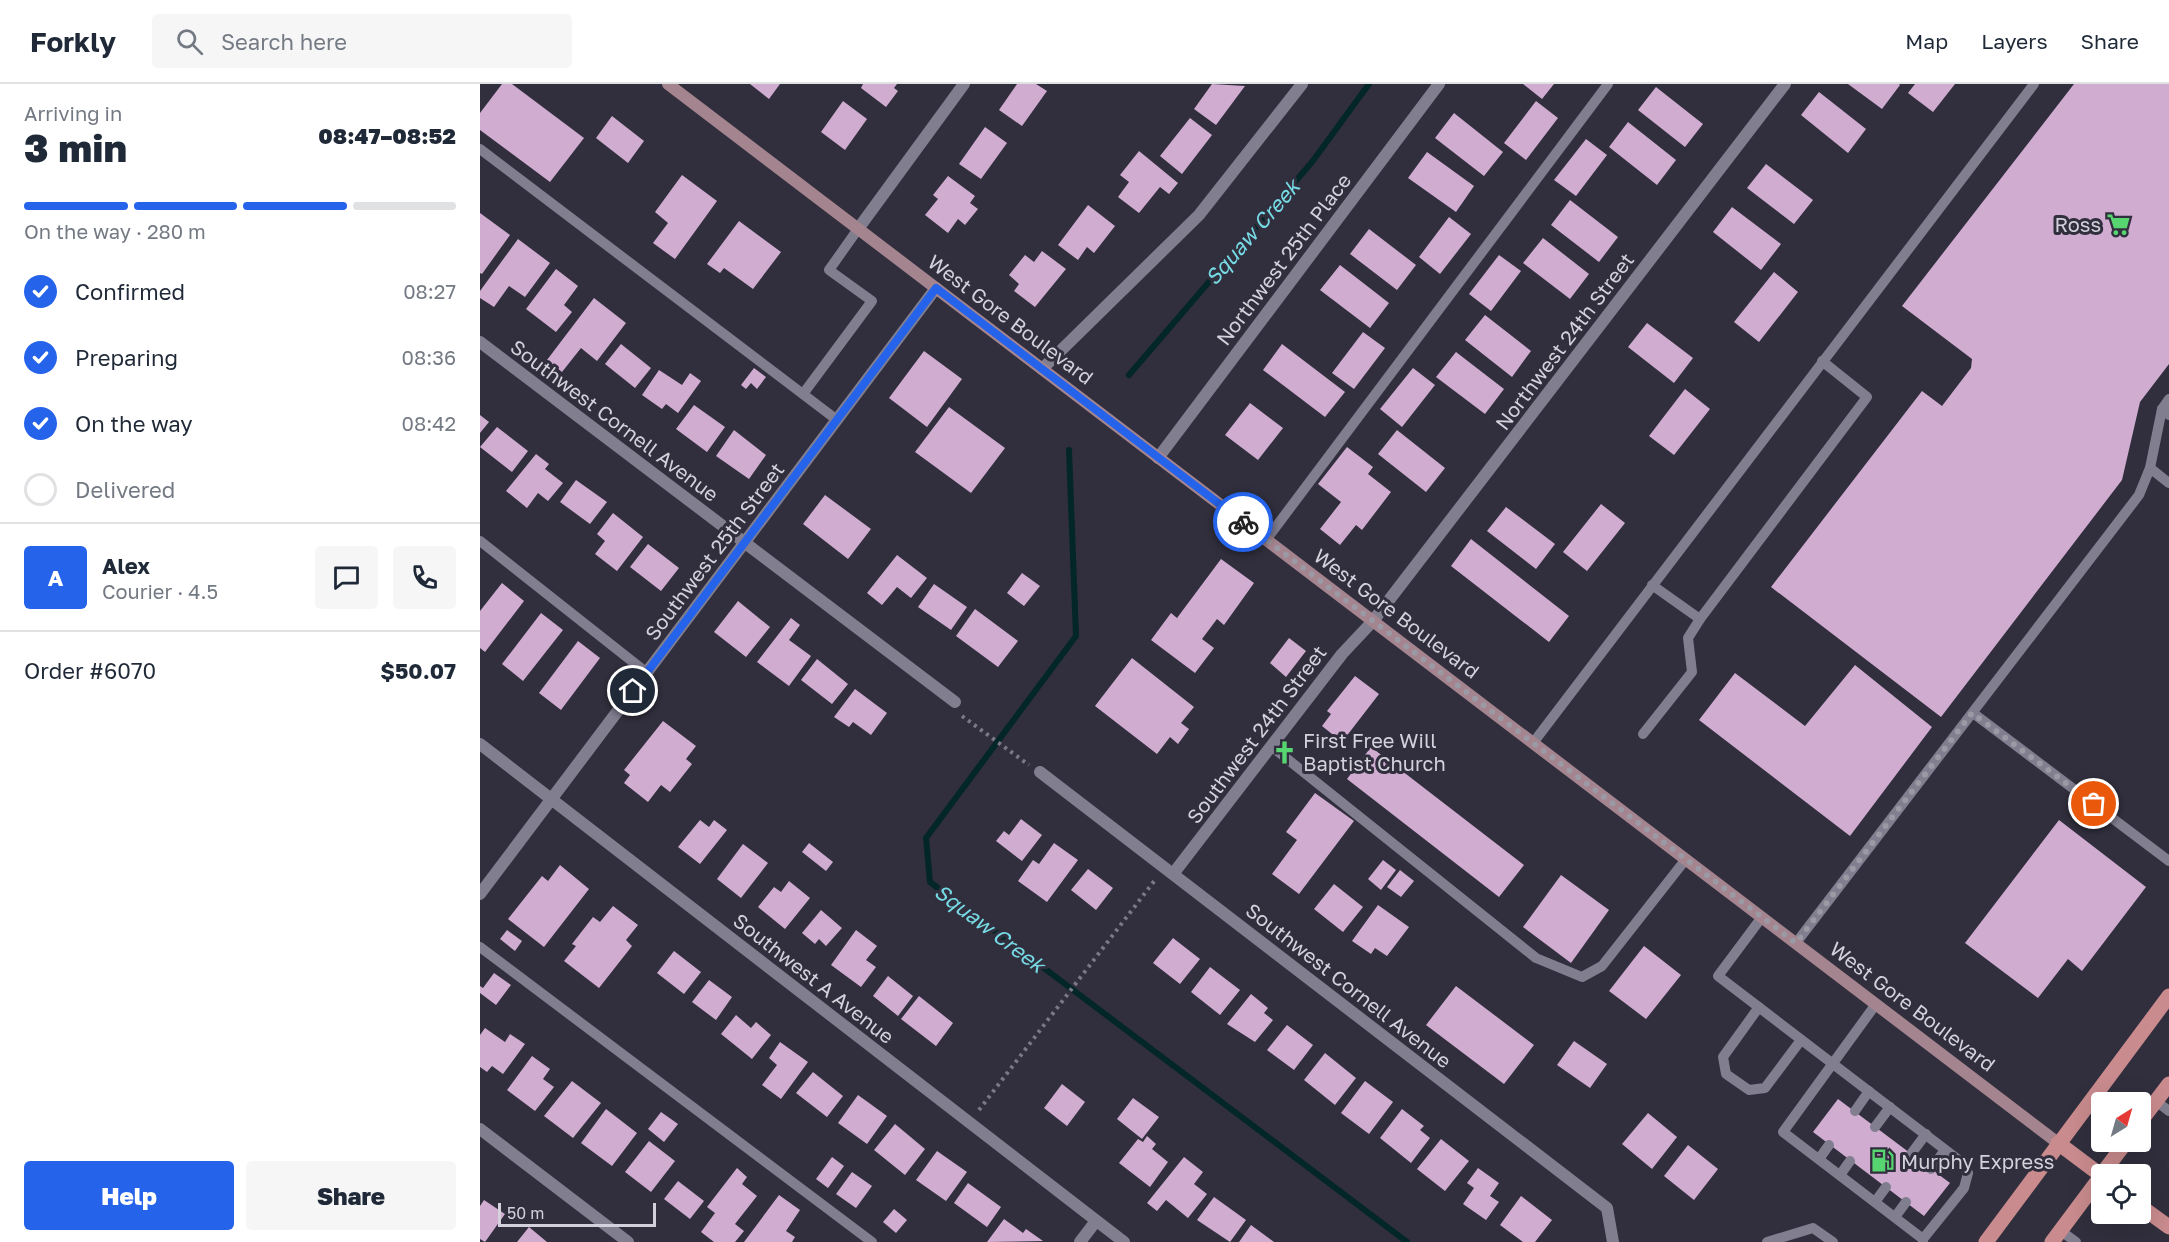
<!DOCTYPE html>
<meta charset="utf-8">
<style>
:root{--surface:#fff;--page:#f6f6f7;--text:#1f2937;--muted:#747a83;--line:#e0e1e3;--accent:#2563eb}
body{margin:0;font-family:"Golos Text",sans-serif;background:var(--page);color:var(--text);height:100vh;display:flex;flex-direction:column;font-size:22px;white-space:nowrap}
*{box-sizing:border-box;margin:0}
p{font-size:20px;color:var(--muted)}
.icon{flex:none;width:33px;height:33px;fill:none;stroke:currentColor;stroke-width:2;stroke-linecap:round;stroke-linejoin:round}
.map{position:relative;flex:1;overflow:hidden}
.drawer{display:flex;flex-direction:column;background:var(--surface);width:480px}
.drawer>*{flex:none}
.needle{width:39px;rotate:37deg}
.buttons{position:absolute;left:1611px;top:1008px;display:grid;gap:12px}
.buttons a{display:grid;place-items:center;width:60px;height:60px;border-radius:6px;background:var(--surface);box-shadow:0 6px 24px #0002;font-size:30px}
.scale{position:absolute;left:18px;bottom:15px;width:158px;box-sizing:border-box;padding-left:6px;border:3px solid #d3d2dc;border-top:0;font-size:16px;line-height:21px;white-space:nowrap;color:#d3d2dc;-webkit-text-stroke:4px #312f3d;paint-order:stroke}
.pin{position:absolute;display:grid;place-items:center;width:51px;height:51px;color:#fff;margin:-26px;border:3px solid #fff;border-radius:50%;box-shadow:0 2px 6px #0007}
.courier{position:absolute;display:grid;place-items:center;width:60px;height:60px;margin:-30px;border:4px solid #2563eb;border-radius:50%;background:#fff;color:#222;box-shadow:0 2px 8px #0007}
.head em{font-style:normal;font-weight:800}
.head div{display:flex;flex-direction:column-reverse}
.head{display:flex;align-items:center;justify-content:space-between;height:102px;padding:0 24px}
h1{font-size:39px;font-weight:800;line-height:45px}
.bar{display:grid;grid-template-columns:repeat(4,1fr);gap:9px 6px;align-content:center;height:72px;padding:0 24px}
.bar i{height:8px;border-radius:4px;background:var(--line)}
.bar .on{background:var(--accent)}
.bar p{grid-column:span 4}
.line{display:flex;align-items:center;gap:15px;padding:0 24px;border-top:2px solid var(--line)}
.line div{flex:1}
.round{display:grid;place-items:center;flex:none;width:63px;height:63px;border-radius:6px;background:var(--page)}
ol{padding:0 24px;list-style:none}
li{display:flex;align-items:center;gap:18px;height:66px}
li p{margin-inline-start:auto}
li .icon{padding:6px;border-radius:50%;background:var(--accent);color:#fff;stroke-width:4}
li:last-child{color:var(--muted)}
li i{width:33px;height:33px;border:3px solid var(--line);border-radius:50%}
.action{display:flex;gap:12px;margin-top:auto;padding:12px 24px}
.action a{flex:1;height:69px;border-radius:6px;background:var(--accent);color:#fff;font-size:24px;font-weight:800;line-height:69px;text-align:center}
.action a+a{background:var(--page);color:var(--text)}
header{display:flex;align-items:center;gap:36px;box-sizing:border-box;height:84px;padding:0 30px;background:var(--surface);border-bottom:2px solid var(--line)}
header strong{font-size:28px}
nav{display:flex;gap:33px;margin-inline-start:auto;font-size:21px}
.search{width:420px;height:54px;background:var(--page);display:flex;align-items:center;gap:15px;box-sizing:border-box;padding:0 21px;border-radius:6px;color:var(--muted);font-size:22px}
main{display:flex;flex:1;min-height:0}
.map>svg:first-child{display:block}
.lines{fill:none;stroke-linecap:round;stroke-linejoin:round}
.stream{stroke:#032629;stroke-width:6}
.building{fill:#d0acd1}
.path{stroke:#7b7986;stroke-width:4;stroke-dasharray:3 4.5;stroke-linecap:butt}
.service{stroke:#807e8f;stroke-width:10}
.minor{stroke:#807e8f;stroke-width:12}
.secondary{stroke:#a4848e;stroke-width:12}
.primary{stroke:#c98b8d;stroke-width:15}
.done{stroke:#9a99a4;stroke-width:6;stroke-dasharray:0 10.8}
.route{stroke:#2563eb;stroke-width:8}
.labels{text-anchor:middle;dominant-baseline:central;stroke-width:6;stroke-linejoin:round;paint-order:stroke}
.poi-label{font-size:20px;fill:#d3d2dc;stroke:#312f3d;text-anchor:start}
.street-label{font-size:20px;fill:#d3d2dc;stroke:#312f3d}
.water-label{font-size:21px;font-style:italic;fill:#76dbe5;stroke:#312f3d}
</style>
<header>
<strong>Forkly</strong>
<div class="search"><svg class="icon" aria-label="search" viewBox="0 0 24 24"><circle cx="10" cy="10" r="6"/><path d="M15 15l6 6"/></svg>Search here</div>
<nav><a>Map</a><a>Layers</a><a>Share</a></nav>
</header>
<main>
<section class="drawer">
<div class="head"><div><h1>3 min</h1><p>Arriving in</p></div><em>08:47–08:52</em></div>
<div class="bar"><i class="on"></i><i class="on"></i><i class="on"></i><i></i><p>On the way · 280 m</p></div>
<ol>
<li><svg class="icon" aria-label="check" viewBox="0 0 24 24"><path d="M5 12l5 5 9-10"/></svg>Confirmed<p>08:27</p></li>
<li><svg class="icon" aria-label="check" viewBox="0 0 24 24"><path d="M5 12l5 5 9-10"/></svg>Preparing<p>08:36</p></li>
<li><svg class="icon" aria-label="check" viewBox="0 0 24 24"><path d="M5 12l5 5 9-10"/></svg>On the way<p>08:42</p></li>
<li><i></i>Delivered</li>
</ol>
<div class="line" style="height:108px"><b class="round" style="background:var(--accent);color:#fff">A</b><div><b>Alex</b><p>Courier · 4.5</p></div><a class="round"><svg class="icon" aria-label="chat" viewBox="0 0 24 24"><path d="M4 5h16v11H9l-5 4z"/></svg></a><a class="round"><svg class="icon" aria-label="phone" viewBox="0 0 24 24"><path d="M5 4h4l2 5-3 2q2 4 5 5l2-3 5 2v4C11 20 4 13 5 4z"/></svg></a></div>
<div class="line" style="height:78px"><div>Order #6070</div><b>$50.07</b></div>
<div class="action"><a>Help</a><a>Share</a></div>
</section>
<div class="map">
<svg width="1689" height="1158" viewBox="0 0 1689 1158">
<rect width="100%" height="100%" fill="#312f3d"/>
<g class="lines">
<g class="stream">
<polyline points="649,291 832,78 889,0"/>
<polyline points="589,366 596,552 446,754 450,798 927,1158"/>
</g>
</g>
<g class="building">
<polygon points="22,0 32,0 104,54 70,98 0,46 0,29"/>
<polygon points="270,0 300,0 289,15"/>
<polygon points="383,0 417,0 414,4 418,7 406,23 381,4"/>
<polygon points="537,0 556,0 567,7 542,42 519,26"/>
<polygon points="732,0 765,2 736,41 714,25"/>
<polygon points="1043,0 1074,0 1062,15"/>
<polygon points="1368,0 1419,0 1420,1 1402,25"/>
<polygon points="1435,0 1475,0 1453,28 1428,9"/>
<polygon points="1594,0 1689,0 1689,280 1660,318 1642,396 1461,633 1291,503 1442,307 1462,322 1491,284 1492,275 1422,222"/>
<polygon points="1176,3 1223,40 1205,63 1158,26"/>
<polygon points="1339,8 1386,45 1368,69 1321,31"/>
<polygon points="363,17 387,35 365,66 341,48"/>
<polygon points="1056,17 1078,34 1046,76 1024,59"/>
<polygon points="974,29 1023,68 1004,92 955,54"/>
<polygon points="132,32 164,57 148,79 116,54"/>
<polygon points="710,34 732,51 702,90 680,72"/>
<polygon points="1148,38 1196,76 1177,101 1129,63"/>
<polygon points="505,43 527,59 501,95 479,80"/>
<polygon points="1106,55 1127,71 1096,112 1074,96"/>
<polygon points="659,67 698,99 689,110 680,103 659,129 638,113 649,98 640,91"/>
<polygon points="947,68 994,102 976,128 928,94"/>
<polygon points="1286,80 1333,116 1314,140 1267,104"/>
<polygon points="202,91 237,117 195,175 173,159 188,139 175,128"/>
<polygon points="468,92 495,112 490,119 498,125 485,141 478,135 468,149 445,131 458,115 453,111"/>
<polygon points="1090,116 1138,153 1119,178 1071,141"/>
<polygon points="608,121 635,142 614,169 607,163 598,176 578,161"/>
<polygon points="1252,123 1301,160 1281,186 1233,148"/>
<polygon points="0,129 30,151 2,190 0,189"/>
<polygon points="969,133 991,150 960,190 939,173"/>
<polygon points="259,137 301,168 273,205 244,184 240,189 227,180"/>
<polygon points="889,145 936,181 917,206 870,170"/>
<polygon points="1063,154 1109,190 1090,215 1043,179"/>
<polygon points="38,155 70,179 45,213 29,202 14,223 0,214 0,207"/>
<polygon points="562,167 586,185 555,223 534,207 539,200 529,191 545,171 554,178"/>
<polygon points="1019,171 1041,187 1011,227 989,210"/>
<polygon points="860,181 909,219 890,244 840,206"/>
<polygon points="76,185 98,202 84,221 92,228 76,248 46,225"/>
<polygon points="1294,188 1318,208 1279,258 1254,238"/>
<polygon points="114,214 146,239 117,277 101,264 82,288 67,276"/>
<polygon points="1005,231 1051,267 1032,293 985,256"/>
<polygon points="1167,239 1213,274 1194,299 1148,263"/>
<polygon points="883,248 905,264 874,305 852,289"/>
<polygon points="141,260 171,284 155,304 125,280"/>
<polygon points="802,260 865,308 845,333 783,286"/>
<polygon points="444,267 482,295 447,343 409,314"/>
<polygon points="976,268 1024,305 1005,330 956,293"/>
<polygon points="274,284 286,293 277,305 271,299 266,305 261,301"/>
<polygon points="933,284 955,301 922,343 900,325"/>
<polygon points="179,286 202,301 210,289 221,297 198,329 186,320 182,325 162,311"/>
<polygon points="1205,305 1230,325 1194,371 1169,352"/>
<polygon points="770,319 803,344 778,376 745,351"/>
<polygon points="214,321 245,343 227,368 196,345"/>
<polygon points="469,323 525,364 491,409 435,368"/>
<polygon points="0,331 9,338 0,349"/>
<polygon points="17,343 48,367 32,388 0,363"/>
<polygon points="254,346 286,371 269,395 236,372"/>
<polygon points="917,346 965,384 946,408 898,370"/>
<polygon points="867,363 893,383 888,390 911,408 882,446 876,441 860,461 840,445 861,418 838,400"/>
<polygon points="56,370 69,380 65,385 83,399 68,417 58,409 47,424 26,407"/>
<polygon points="96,396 127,418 110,440 80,418"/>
<polygon points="345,411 391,445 368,475 323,440"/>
<polygon points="1121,420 1145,439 1107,487 1083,468"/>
<polygon points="1026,423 1075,460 1056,485 1007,447"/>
<polygon points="133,429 163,453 137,487 115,470 125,457 117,450"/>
<polygon points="991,455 1089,532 1069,558 971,482"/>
<polygon points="168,460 199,484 181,507 150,483"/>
<polygon points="417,471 447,494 431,514 417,503 402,521 387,509"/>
<polygon points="741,475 774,499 744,541 737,535 722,555 734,564 715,589 671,556 691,529 697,534"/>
<polygon points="542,489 560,502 544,522 527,509"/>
<polygon points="22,499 44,517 5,568 0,564 0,527"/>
<polygon points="454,500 487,523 471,546 438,523"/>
<polygon points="258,517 290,543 266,573 234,548"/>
<polygon points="495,525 538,557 518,583 476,552"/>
<polygon points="61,529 83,546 43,597 22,580"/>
<polygon points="311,534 320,541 309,556 331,572 309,602 277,578"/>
<polygon points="809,554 826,567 806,593 790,579"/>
<polygon points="98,557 120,574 81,626 59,609"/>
<polygon points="652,574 714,623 701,639 709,645 698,660 690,653 677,670 615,622"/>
<polygon points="337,575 368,600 352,620 321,596"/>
<polygon points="1375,581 1452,643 1370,752 1219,636 1255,589 1325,642"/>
<polygon points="875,592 899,610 862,658 842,642 851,630 847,627"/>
<polygon points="375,605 407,629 391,651 373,638 369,643 354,633"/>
<polygon points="183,637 216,662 206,675 212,680 190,708 181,701 168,718 144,699 150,691 144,686"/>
<polygon points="891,663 1044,781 1019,813 867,695"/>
<polygon points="835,709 874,737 819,810 792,790 817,756 806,748"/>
<polygon points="541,735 562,751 542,777 516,757 524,747 529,751"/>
<polygon points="220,736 229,743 234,736 247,746 220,780 198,763"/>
<polygon points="1579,736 1666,803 1602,887 1588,875 1558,914 1485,859"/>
<polygon points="329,759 353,778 346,787 322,768"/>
<polygon points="574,759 598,776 567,818 538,797 553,776 559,780"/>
<polygon points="263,760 288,779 261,814 237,795"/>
<polygon points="903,776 916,786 901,806 888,795"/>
<polygon points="80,781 109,805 64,863 28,835 62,792 68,797"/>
<polygon points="608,785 633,804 616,826 591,806"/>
<polygon points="920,786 934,797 921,813 907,803"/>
<polygon points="1081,791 1129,826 1091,879 1043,843"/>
<polygon points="309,797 330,814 305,845 278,823 294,803 301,808"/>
<polygon points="854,800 883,823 863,848 834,825"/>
<polygon points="898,821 929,843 907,872 895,864 891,870 872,857"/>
<polygon points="133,822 158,841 146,856 152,862 119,904 84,877 96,862 92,860 113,833 120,838"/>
<polygon points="341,826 362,844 346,862 339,855 335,860 322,849"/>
<polygon points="27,846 42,857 35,867 20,855"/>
<polygon points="376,846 397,862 386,876 396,883 381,903 351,881"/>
<polygon points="693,854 720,875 700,900 673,879"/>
<polygon points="1164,862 1201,891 1166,935 1129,907"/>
<polygon points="194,867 221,888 204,910 177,889"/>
<polygon points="730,883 760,906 740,931 711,908"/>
<polygon points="14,889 31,901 16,921 0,909 0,902 3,904"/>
<polygon points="408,892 433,912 418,932 393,912"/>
<polygon points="229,896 252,913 236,936 212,918"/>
<polygon points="976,902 1054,961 1024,1000 946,941"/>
<polygon points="771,910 788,924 784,929 793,936 775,958 747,940"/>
<polygon points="439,912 473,939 456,962 421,935"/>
<polygon points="256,931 271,944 276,938 291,951 272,975 241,950"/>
<polygon points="807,941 833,961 814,986 787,966"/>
<polygon points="5,944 25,958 30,950 45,960 23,990 12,982 7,988 0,983 0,951"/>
<polygon points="1094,957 1127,980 1110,1004 1077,981"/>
<polygon points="300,958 328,978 301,1015 282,1001 297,981 289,974"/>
<polygon points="845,969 876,994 855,1021 824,996"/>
<polygon points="52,972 70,985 63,995 74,1003 55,1027 27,1006"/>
<polygon points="333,988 363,1012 347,1033 316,1009"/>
<polygon points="92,997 121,1019 93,1054 64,1032"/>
<polygon points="885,997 913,1018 889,1050 861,1029"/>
<polygon points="582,1000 605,1018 587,1042 564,1024"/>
<polygon points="378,1011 407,1032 387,1060 358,1039"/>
<polygon points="653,1014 679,1033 662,1055 637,1035"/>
<polygon points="1358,1015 1470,1099 1444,1132 1333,1048"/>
<polygon points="126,1025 157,1049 132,1082 101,1059"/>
<polygon points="922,1025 944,1042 940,1046 950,1054 931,1079 900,1054"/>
<polygon points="181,1028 198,1040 184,1058 168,1045"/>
<polygon points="1168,1029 1197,1053 1172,1085 1142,1060"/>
<polygon points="415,1040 445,1065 425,1091 394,1066"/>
<polygon points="667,1052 676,1060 672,1065 688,1078 670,1103 639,1079 658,1055 663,1058"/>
<polygon points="961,1055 989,1077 965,1107 937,1085"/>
<polygon points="169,1057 195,1077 171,1108 145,1088"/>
<polygon points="1208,1061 1238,1085 1214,1116 1184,1092"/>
<polygon points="457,1067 487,1088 466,1117 436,1096"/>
<polygon points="352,1073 364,1082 348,1104 336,1095"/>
<polygon points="704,1073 723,1088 714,1100 727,1110 708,1134 686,1116 677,1127 667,1119"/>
<polygon points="257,1084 267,1093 262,1100 277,1112 255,1140 264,1147 255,1158 234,1158 221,1148 235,1129 227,1123"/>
<polygon points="998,1084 1019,1099 1010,1112 1019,1118 1006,1136 983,1120 994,1104 987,1099"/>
<polygon points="372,1088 392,1102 376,1124 356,1110"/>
<polygon points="198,1097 224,1117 210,1135 184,1115"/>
<polygon points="488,1099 521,1123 507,1143 474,1119"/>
<polygon points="299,1111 320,1126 306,1147 315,1153 312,1158 264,1158"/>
<polygon points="1041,1112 1072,1136 1055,1158 1043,1158 1020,1141"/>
<polygon points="734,1113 766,1136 750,1158 717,1136"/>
<polygon points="4,1116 25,1130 5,1158 0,1155 0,1122"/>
<polygon points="414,1125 427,1136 416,1149 403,1138"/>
<polygon points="524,1135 543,1149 546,1145 563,1157 507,1158"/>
<polygon points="771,1141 794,1158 759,1158"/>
<polygon points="49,1143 67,1158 37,1158"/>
</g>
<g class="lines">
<g class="path">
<polyline points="482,632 549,681"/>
<polyline points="499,1026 675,796"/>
</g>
<g class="service">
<polyline points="0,65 357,336"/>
<polyline points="323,310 392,217 349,186 378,145"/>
<polyline points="1689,315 1682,325 1689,331"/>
<polyline points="1682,325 1670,384 1689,399"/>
<polyline points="786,456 1128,0"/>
<polyline points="0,457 167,589"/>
<polyline points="1172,501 1220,535 1387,313 1342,277"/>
<polyline points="1493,629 1689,777"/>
<polyline points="1163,650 1212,588 1208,554 1220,535"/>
<polyline points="1053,659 1554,0"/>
<polyline points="791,662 1056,874 1102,893 1122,882 1206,775"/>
<polyline points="1282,833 1238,892 1480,1077 1488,1089 1484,1104 1443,1155"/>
<polyline points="1316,859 1659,411 1670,384"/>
<polyline points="0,863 392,1158"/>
<polyline points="1396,920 1303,1048 1443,1155 1443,1158"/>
<polyline points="1279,923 1243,973 1246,990 1269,1006 1285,1004 1321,956"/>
<polyline points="1676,1017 1689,1027"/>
<polyline points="1375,1027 1389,1007"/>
<polyline points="1395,1043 1410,1023"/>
<polyline points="1431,1070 1446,1050"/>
<polyline points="1339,1075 1349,1061"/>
<polyline points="1451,1085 1465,1066"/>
<polyline points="1360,1091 1370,1077"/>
<polyline points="1395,1118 1406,1103"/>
<polyline points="1415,1133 1426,1118"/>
<polyline points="1581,1147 1596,1158"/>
<polyline points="1287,1158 1333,1144 1353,1158"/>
</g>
<g class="minor">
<polyline points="378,145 484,0"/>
<polyline points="0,258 475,618"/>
<polyline points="562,285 719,131 822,0"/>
<polyline points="678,374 959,0"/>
<polyline points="0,660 644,1158"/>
<polyline points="560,688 1127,1124 1133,1158"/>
<polyline points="693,790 862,570 893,537 1305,0"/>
<polyline points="0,810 456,204"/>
<polyline points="0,1045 148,1158"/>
<polyline points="600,1158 616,1137"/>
</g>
<polyline class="secondary" points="188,0 1578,1059"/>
<g class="primary">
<polyline points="1660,1038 1689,1000"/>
<polyline points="1578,1059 1622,1092"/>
<polyline points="1622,1090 1646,1058"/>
<polyline points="1660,1122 1689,1143"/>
<polyline points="1506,1158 1689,912"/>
<polyline points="1572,1158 1622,1091"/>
</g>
</g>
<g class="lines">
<polyline class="done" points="763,438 1316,859 1492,629 1614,720"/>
<polyline class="route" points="153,607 456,204 763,438"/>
</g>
<defs>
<symbol id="supermarket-bare" viewBox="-9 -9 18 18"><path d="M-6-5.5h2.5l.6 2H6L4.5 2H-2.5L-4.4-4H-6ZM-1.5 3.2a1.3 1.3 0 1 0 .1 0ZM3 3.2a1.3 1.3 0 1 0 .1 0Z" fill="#57d570" stroke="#312f3d" stroke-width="2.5" paint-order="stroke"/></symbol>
<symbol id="church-bare" viewBox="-9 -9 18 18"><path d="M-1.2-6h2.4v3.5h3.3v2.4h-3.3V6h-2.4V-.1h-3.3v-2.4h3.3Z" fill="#57d570" stroke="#312f3d" stroke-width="2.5" paint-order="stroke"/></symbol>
<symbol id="fuel-bare" viewBox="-9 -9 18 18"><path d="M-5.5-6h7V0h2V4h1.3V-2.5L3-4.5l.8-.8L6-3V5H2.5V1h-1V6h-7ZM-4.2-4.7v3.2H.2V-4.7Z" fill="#57d570" stroke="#312f3d" stroke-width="2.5" paint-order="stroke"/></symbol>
</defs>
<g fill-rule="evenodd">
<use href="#supermarket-bare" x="1622" y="124" width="33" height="33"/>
<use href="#church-bare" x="788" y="652" width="33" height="33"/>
<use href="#fuel-bare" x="1386" y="1060" width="33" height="33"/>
</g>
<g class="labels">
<g class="poi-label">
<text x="1621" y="140" text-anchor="end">Ross</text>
<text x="823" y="656">First Free Will<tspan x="823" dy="23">Baptist Church</tspan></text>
<text x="1421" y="1077">Murphy Express</text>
</g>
<g class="street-label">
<text transform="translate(803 175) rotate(-53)">Northwest 25th Place</text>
<text transform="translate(531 235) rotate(37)">West Gore Boulevard</text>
<text transform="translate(1084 257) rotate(-53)">Northwest 24th Street</text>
<text transform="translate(135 336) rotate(37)">Southwest Cornell Avenue</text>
<text transform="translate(234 467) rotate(-53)">Southwest 25th Street</text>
<text transform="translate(917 529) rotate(37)">West Gore Boulevard</text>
<text transform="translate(776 650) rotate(-53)">Southwest 24th Street</text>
<text transform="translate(334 894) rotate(38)">Southwest A Avenue</text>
<text transform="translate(869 901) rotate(38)">Southwest Cornell Avenue</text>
<text transform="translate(1433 922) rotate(37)">West Gore Boulevard</text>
</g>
<g class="water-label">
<text transform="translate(772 148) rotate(-49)">Squaw Creek</text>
<text transform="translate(510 844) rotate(37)">Squaw Creek</text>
</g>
</g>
</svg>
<div class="buttons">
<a><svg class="needle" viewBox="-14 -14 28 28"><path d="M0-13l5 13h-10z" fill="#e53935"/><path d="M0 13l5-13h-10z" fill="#747a83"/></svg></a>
<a><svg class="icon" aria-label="locate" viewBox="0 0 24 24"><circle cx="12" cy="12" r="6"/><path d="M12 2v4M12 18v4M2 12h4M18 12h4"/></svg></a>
</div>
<div class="scale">50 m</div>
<div class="pin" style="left:1614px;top:720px;background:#ea580c"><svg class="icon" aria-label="bag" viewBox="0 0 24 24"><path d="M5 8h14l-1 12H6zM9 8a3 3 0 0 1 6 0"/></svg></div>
<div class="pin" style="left:153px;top:607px;background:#1f2937"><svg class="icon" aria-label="home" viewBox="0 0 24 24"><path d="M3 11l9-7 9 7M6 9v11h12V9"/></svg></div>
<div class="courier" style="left:763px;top:438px"><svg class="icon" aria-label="bike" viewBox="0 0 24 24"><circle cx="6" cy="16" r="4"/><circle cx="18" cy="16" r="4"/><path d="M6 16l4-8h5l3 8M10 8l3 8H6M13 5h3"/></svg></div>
</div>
</main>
